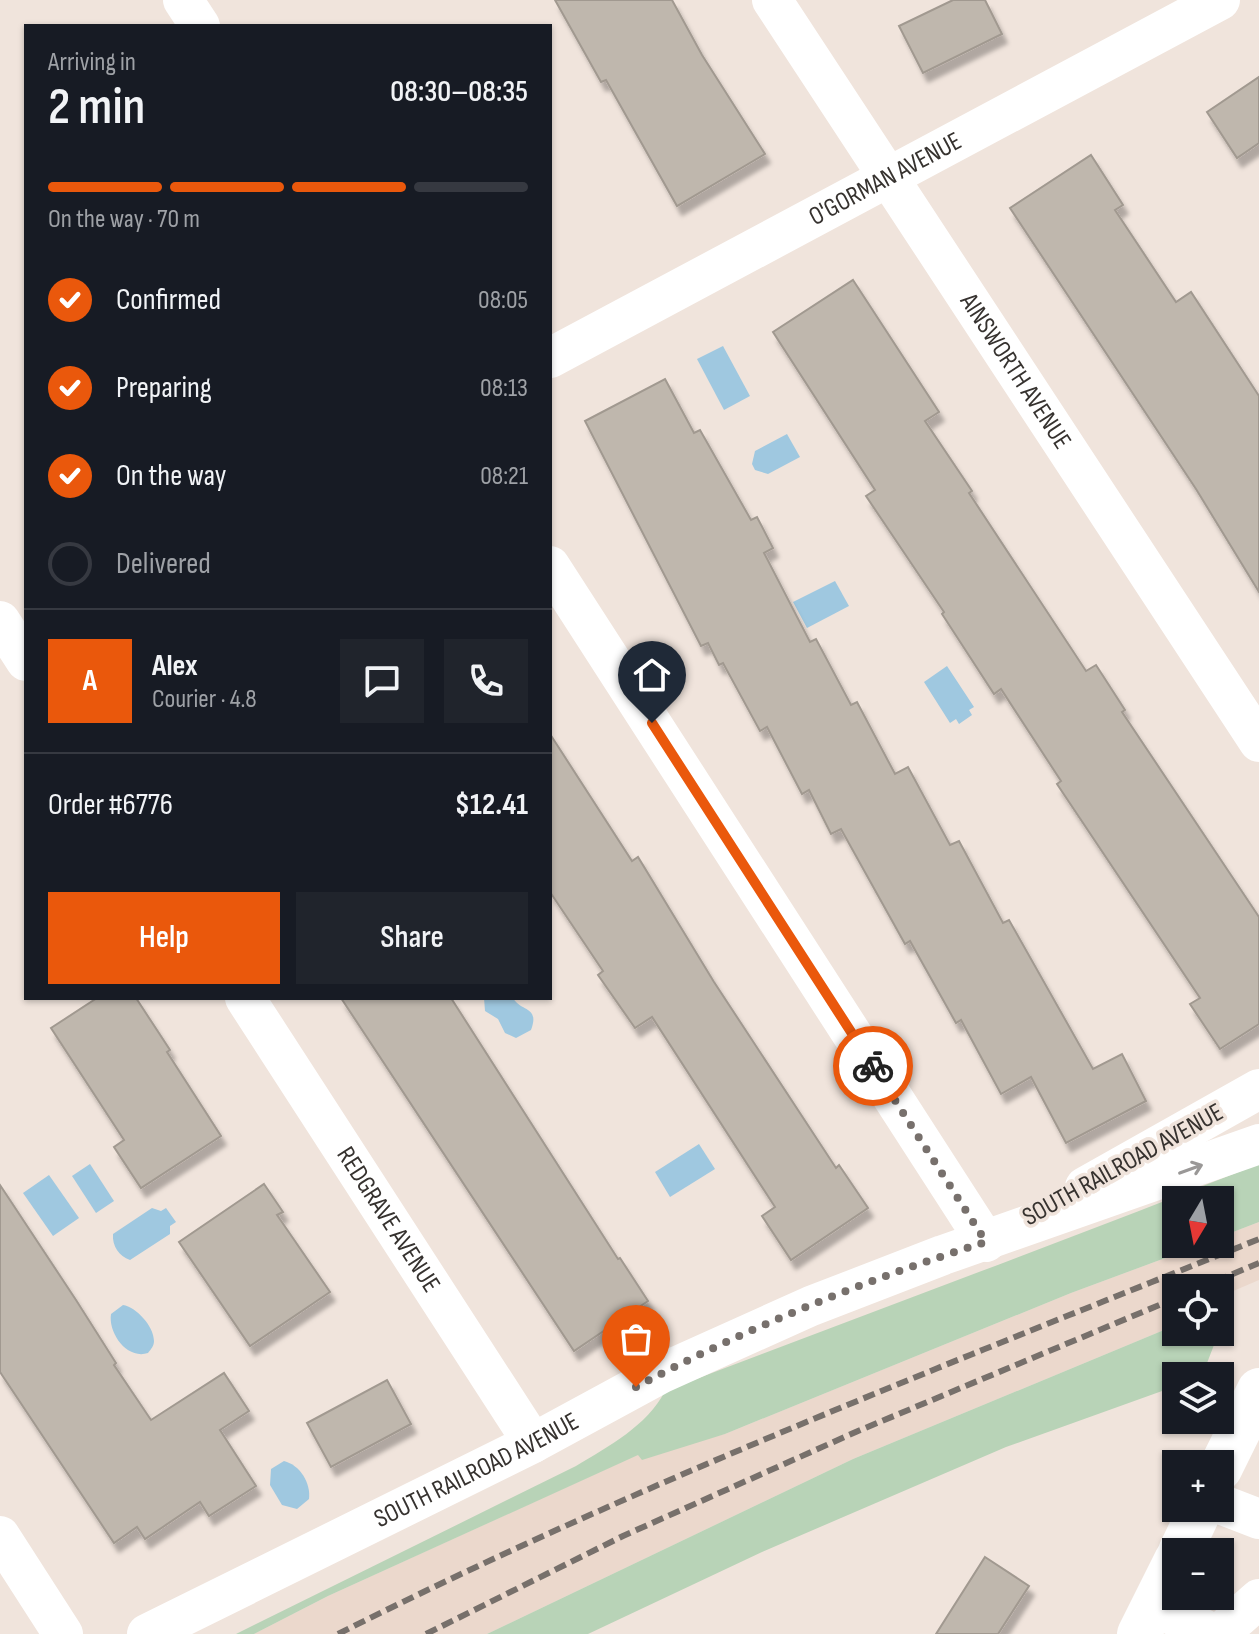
<!DOCTYPE html>
<meta charset="utf-8">
<style>
:root{--surface:#171b24;--page:#20242c;--text:#f1f3f6;--muted:#9ea1a6;--line:#363941;--accent:#ea580c}
body{margin:0;font-family:"Sofia Sans Condensed",sans-serif;background:var(--page);color:var(--text);height:100vh;display:flex;flex-direction:column;font-size:30px;white-space:nowrap}
*{box-sizing:border-box;margin:0}
p{font-size:26px;color:var(--muted)}
.icon{flex:none;width:44px;height:44px;fill:none;stroke:currentColor;stroke-width:2;stroke-linecap:round;stroke-linejoin:round}
.map{position:relative;flex:1;overflow:hidden}
.details{position:absolute;left:24px;top:24px;width:528px;height:976px;display:flex;flex-direction:column;background:var(--surface);border-radius:0px;box-shadow:0 2px 6px #0004}
.details>*{flex:none}
.needle{width:52px;rotate:190deg}
.controls{position:absolute;left:1162px;top:1186px;display:grid;gap:16px}
.controls a{display:grid;place-items:center;width:72px;height:72px;border-radius:0px;background:var(--surface);box-shadow:0 2px 6px #0004;font-size:40px}
.pin{position:absolute;display:grid;place-items:center;width:68px;height:68px;color:#fff;margin:-82px -34px;border-radius:50% 50% 50% 0;rotate:-45deg;box-shadow:0 0 8px #0007}
.pin .icon{rotate:45deg}
.courier{position:absolute;display:grid;place-items:center;width:80px;height:80px;margin:-40px;border:6px solid #ea580c;border-radius:50%;background:#fff;color:#222;box-shadow:0 2px 10px #0007}
.headline em{font-style:normal;font-weight:600}
.headline div{display:flex;flex-direction:column-reverse}
.headline{display:flex;align-items:center;justify-content:space-between;height:136px;padding:0 24px}
h1{font-size:52px;font-weight:600;line-height:60px}
.bar{display:grid;grid-template-columns:repeat(4,1fr);gap:12px 8px;align-content:center;height:96px;padding:0 24px}
.bar i{height:10px;border-radius:6px;background:var(--line)}
.bar .selected{background:var(--accent)}
.bar p{grid-column:span 4}
.line{display:flex;align-items:center;gap:20px;padding:0 24px;border-top:2px solid var(--line)}
.line div{flex:1}
.round{display:grid;place-items:center;flex:none;width:84px;height:84px;border-radius:0px;background:var(--page)}
ol{padding:0 24px;list-style:none}
li{display:flex;align-items:center;gap:24px;height:88px}
li p{margin-inline-start:auto}
li .icon{padding:8px;border-radius:50%;background:var(--accent);color:#fff;stroke-width:4}
li:last-child{color:var(--muted)}
li i{width:44px;height:44px;border:4px solid var(--line);border-radius:50%}
.primary-button{display:flex;gap:16px;margin-top:auto;padding:16px 24px}
.primary-button a{flex:1;height:92px;border-radius:0px;background:var(--accent);color:#fff;font-size:32px;font-weight:600;line-height:92px;text-align:center}
.primary-button a+a{background:var(--page);color:var(--text)}
.map>svg:first-child{display:block}
.built{fill:#ebd8cc}
.green{fill:#b8d3b7}
.water{fill:#9fc8e0}
.building{fill:#bfb7ad;stroke:#a19990;stroke-width:2;filter:url(#shadow)}
.lines{fill:none;stroke-linecap:round;stroke-linejoin:round}
.street{stroke:#fff;stroke-width:40}
.secondary{stroke:#fff;stroke-width:44}
.rail{stroke:#77706b;stroke-width:6;stroke-dasharray:12 6;stroke-linecap:butt}
.oneway{stroke:#9a9897}
.done{stroke:#77706c;stroke-width:8;stroke-dasharray:0 14.4}
.route{stroke:#ea580c;stroke-width:10}
.labels{text-anchor:middle;dominant-baseline:central;stroke-width:7;stroke-linejoin:round;paint-order:stroke}
.street-label{font-size:26px;fill:#36322f;stroke:#f0e4dc}
</style>
<div class="map">
<svg width="1259" height="1634" viewBox="0 0 1259 1634">
<defs>
<filter id="shadow"><feDropShadow dx="5" dy="9" stdDeviation="2" flood-color="#0004"/></filter>
</defs>
<rect width="100%" height="100%" fill="#f0e4dc"/>
<polygon class="built" points="1259,1222 1259,1280 1231,1292 1228,1300 1220,1304 1220,1288 1176,1288 1176,1325 853,1459 487,1634 254,1634 328,1596 639,1454 725,1434 1071,1293 1203,1244 1220,1244 1220,1237"/>
<g class="green">
<path d="M 1259,1164 L 1259,1222 L 1220,1237 L 1220,1200 L 1176,1200 L 1176,1244 L 1203,1244 L 1071,1293 L 725,1434 L 642,1460 L 638,1455 L 328,1596 L 254,1634 L 236,1634 L 576,1466 C 609,1446 647,1426 665,1391 C 863,1315 1062,1242 1259,1164 Z"/>
<polygon points="1176,1325 1176,1332 1219,1332 1202,1376 1176,1376 1176,1386 1006,1447 762,1552 588,1634 487,1634 853,1459"/>
</g>
<g class="water">
<polygon points="723,346 750,396 724,410 697,359"/>
<polygon points="787,434 800,457 768,474 755,470 752,464 755,451"/>
<polygon points="835,581 849,606 807,628 793,602"/>
<polygon points="947,666 974,707 969,710 972,715 959,724 956,719 950,723 924,682"/>
<path d="M 484,998 L 513,998 C 521,1012 540,1006 531,1030 L 516,1038 L 505,1033 L 498,1019 L 485,1011 Z"/>
<polygon points="699,1144 715,1169 670,1197 655,1172"/>
<polygon points="90,1164 114,1201 96,1213 72,1176"/>
<polygon points="49,1175 79,1218 53,1236 23,1193"/>
<path d="M 152,1208 L 161,1211 L 166,1208 L 176,1222 L 170,1226 L 170,1234 L 130,1260 C 119,1256 112,1246 113,1234 Z"/>
<path d="M 123,1305 C 136,1307 154,1326 154,1341 C 154,1346 151,1349 148,1353 C 127,1360 108,1333 111,1314 Z"/>
<path d="M 284,1461 C 300,1465 311,1483 309,1499 L 297,1509 L 282,1505 L 270,1485 L 271,1469 Z"/>
</g>
<g class="building">
<polygon points="555,0 672,0 702,55 765,154 677,206 606,80 601,82"/>
<polygon points="953,0 985,0 1002,34 923,73 899,26"/>
<polygon points="1259,77 1259,143 1237,158 1207,112"/>
<polygon points="1091,155 1123,205 1115,210 1176,302 1191,292 1259,396 1259,592 1196,489 1010,208"/>
<polygon points="853,280 939,412 925,421 972,491 969,493 1086,671 1096,665 1125,710 1122,712 1259,917 1259,1024 1220,1049 1190,1004 1200,998 1057,784 1061,781 1001,689 994,694 942,614 944,612 866,496 875,490 773,332"/>
<polygon points="665,379 694,433 700,430 751,520 757,517 773,548 764,553 810,642 816,639 851,705 857,702 895,774 908,767 950,845 959,841 1003,923 1009,920 1093,1069 1122,1054 1146,1101 1066,1143 1031,1077 1001,1094 961,1020 956,1023 910,941 905,944 841,829 831,834 809,790 802,794 767,727 760,731 723,663 719,665 708,643 701,646 585,421"/>
<polygon points="550,734 632,861 638,857 714,982 836,1168 839,1165 868,1208 791,1260 762,1216 775,1207 652,1017 635,1028 598,975 603,971 550,892"/>
<polygon points="97,998 136,998 170,1050 167,1052 221,1136 141,1188 114,1147 124,1140 51,1028"/>
<polygon points="341,998 451,998 618,1259 620,1258 648,1301 574,1351"/>
<polygon points="264,1184 283,1212 277,1215 330,1292 250,1346 179,1242"/>
<polygon points="0,1185 76,1300 116,1363 114,1365 151,1420 224,1373 249,1411 220,1430 256,1486 209,1516 200,1502 145,1539 137,1527 114,1543 0,1372"/>
<polygon points="387,1380 411,1424 331,1467 307,1423"/>
<polygon points="985,1557 1029,1586 998,1634 936,1634"/>
</g>
<g class="lines">
<g class="street">
<polyline points="183,0 200,26"/>
<path id="s1" d="M 772,0 L 1259,742"/>
<path id="s2" d="M 550,358 L 1220,0"/>
<polyline points="550,566 986,1242"/>
<polyline points="0,621 26,661"/>
<path id="s3" d="M 245,998 L 533,1443"/>
<polyline points="1085,1187 1259,1089"/>
<polyline points="1220,1504 1259,1519"/>
<polyline points="0,1536 63,1634"/>
<polyline points="1154,1607 1215,1634"/>
<path id="s4" d="M 147,1634 L 533,1443 L 662,1373 L 811,1306 L 943,1255 L 1259,1144"/>
<polyline points="1219,1634 1259,1599"/>
</g>
<g class="secondary">
<polyline points="1220,1469 1259,1390"/>
<polyline points="1180,1552 1201,1508"/>
<polyline points="1139,1634 1176,1560"/>
</g>
<g class="rail">
<polyline points="1199,1288 1259,1263"/>
<path d="M 338,1634 C 636,1484 949,1364 1259,1239"/>
<polyline points="426,1634 623,1536 858,1431 1176,1298"/>
</g>
</g>
<defs><path id="oneway-shaft" d="M-6 0H5M1.5-3L5.5 0L1.5 3" fill="none" stroke-width="1.6" stroke-linecap="round" stroke-linejoin="round" transform="scale(2)"/></defs>
<use class="oneway" href="#oneway-shaft" transform="translate(1191 1169) rotate(-20)"/>
<g class="lines">
<path class="done" d="M 636,1387 C 746,1328 868,1279 986,1242 L 873,1066"/>
<polyline class="route" points="652,723 873,1066"/>
</g>
<g class="labels">
<g class="street-label">
<text stroke="none"><textPath href="#s2" startOffset="380">O'GORMAN AVENUE</textPath></text>
<text stroke="none"><textPath href="#s1" startOffset="444">AINSWORTH AVENUE</textPath></text>
<text transform="translate(1123 1165) rotate(-29)">SOUTH RAILROAD AVENUE</text>
<text stroke="none"><textPath href="#s3" startOffset="264">REDGRAVE AVENUE</textPath></text>
<text stroke="none"><textPath href="#s4" startOffset="368">SOUTH RAILROAD AVENUE</textPath></text>
</g>
</g>
</svg>
<div class="controls">
<a><svg class="needle" viewBox="-14 -14 28 28"><path d="M0-13l5 13h-10z" fill="#e53935"/><path d="M0 13l5-13h-10z" fill="#9ea1a6"/></svg></a>
<a><svg class="icon" aria-label="locate" viewBox="0 0 24 24"><circle cx="12" cy="12" r="6"/><path d="M12 2v4M12 18v4M2 12h4M18 12h4"/></svg></a>
<a><svg class="icon" aria-label="layers" viewBox="0 0 24 24"><path d="M12 4l9 5-9 5-9-5zM3 14l9 5 9-5"/></svg></a>
<a>+</a>
<a>−</a>
</div>
<div class="pin" style="left:636px;top:1387px;background:#ea580c"><svg class="icon" aria-label="bag" viewBox="0 0 24 24"><path d="M5 8h14l-1 12H6zM9 8a3 3 0 0 1 6 0"/></svg></div>
<div class="pin" style="left:652px;top:723px;background:#1f2937"><svg class="icon" aria-label="home" viewBox="0 0 24 24"><path d="M3 11l9-7 9 7M6 9v11h12V9"/></svg></div>
<div class="courier" style="left:873px;top:1066px"><svg class="icon" aria-label="bike" viewBox="0 0 24 24"><circle cx="6" cy="16" r="4"/><circle cx="18" cy="16" r="4"/><path d="M6 16l4-8h5l3 8M10 8l3 8H6M13 5h3"/></svg></div>
<section class="details">
<div class="headline"><div><h1>2 min</h1><p>Arriving in</p></div><em>08:30–08:35</em></div>
<div class="bar"><i class="selected"></i><i class="selected"></i><i class="selected"></i><i></i><p>On the way · 70 m</p></div>
<ol>
<li><svg class="icon" aria-label="check" viewBox="0 0 24 24"><path d="M5 12l5 5 9-10"/></svg>Confirmed<p>08:05</p></li>
<li><svg class="icon" aria-label="check" viewBox="0 0 24 24"><path d="M5 12l5 5 9-10"/></svg>Preparing<p>08:13</p></li>
<li><svg class="icon" aria-label="check" viewBox="0 0 24 24"><path d="M5 12l5 5 9-10"/></svg>On the way<p>08:21</p></li>
<li><i></i>Delivered</li>
</ol>
<div class="line" style="height:144px"><b class="round" style="background:var(--accent);color:#fff">A</b><div><b>Alex</b><p>Courier · 4.8</p></div><a class="round"><svg class="icon" aria-label="chat" viewBox="0 0 24 24"><path d="M4 5h16v11H9l-5 4z"/></svg></a><a class="round"><svg class="icon" aria-label="phone" viewBox="0 0 24 24"><path d="M5 4h4l2 5-3 2q2 4 5 5l2-3 5 2v4C11 20 4 13 5 4z"/></svg></a></div>
<div class="line" style="height:104px"><div>Order #6776</div><b>$12.41</b></div>
<div class="primary-button"><a>Help</a><a>Share</a></div>
</section>
</div>
